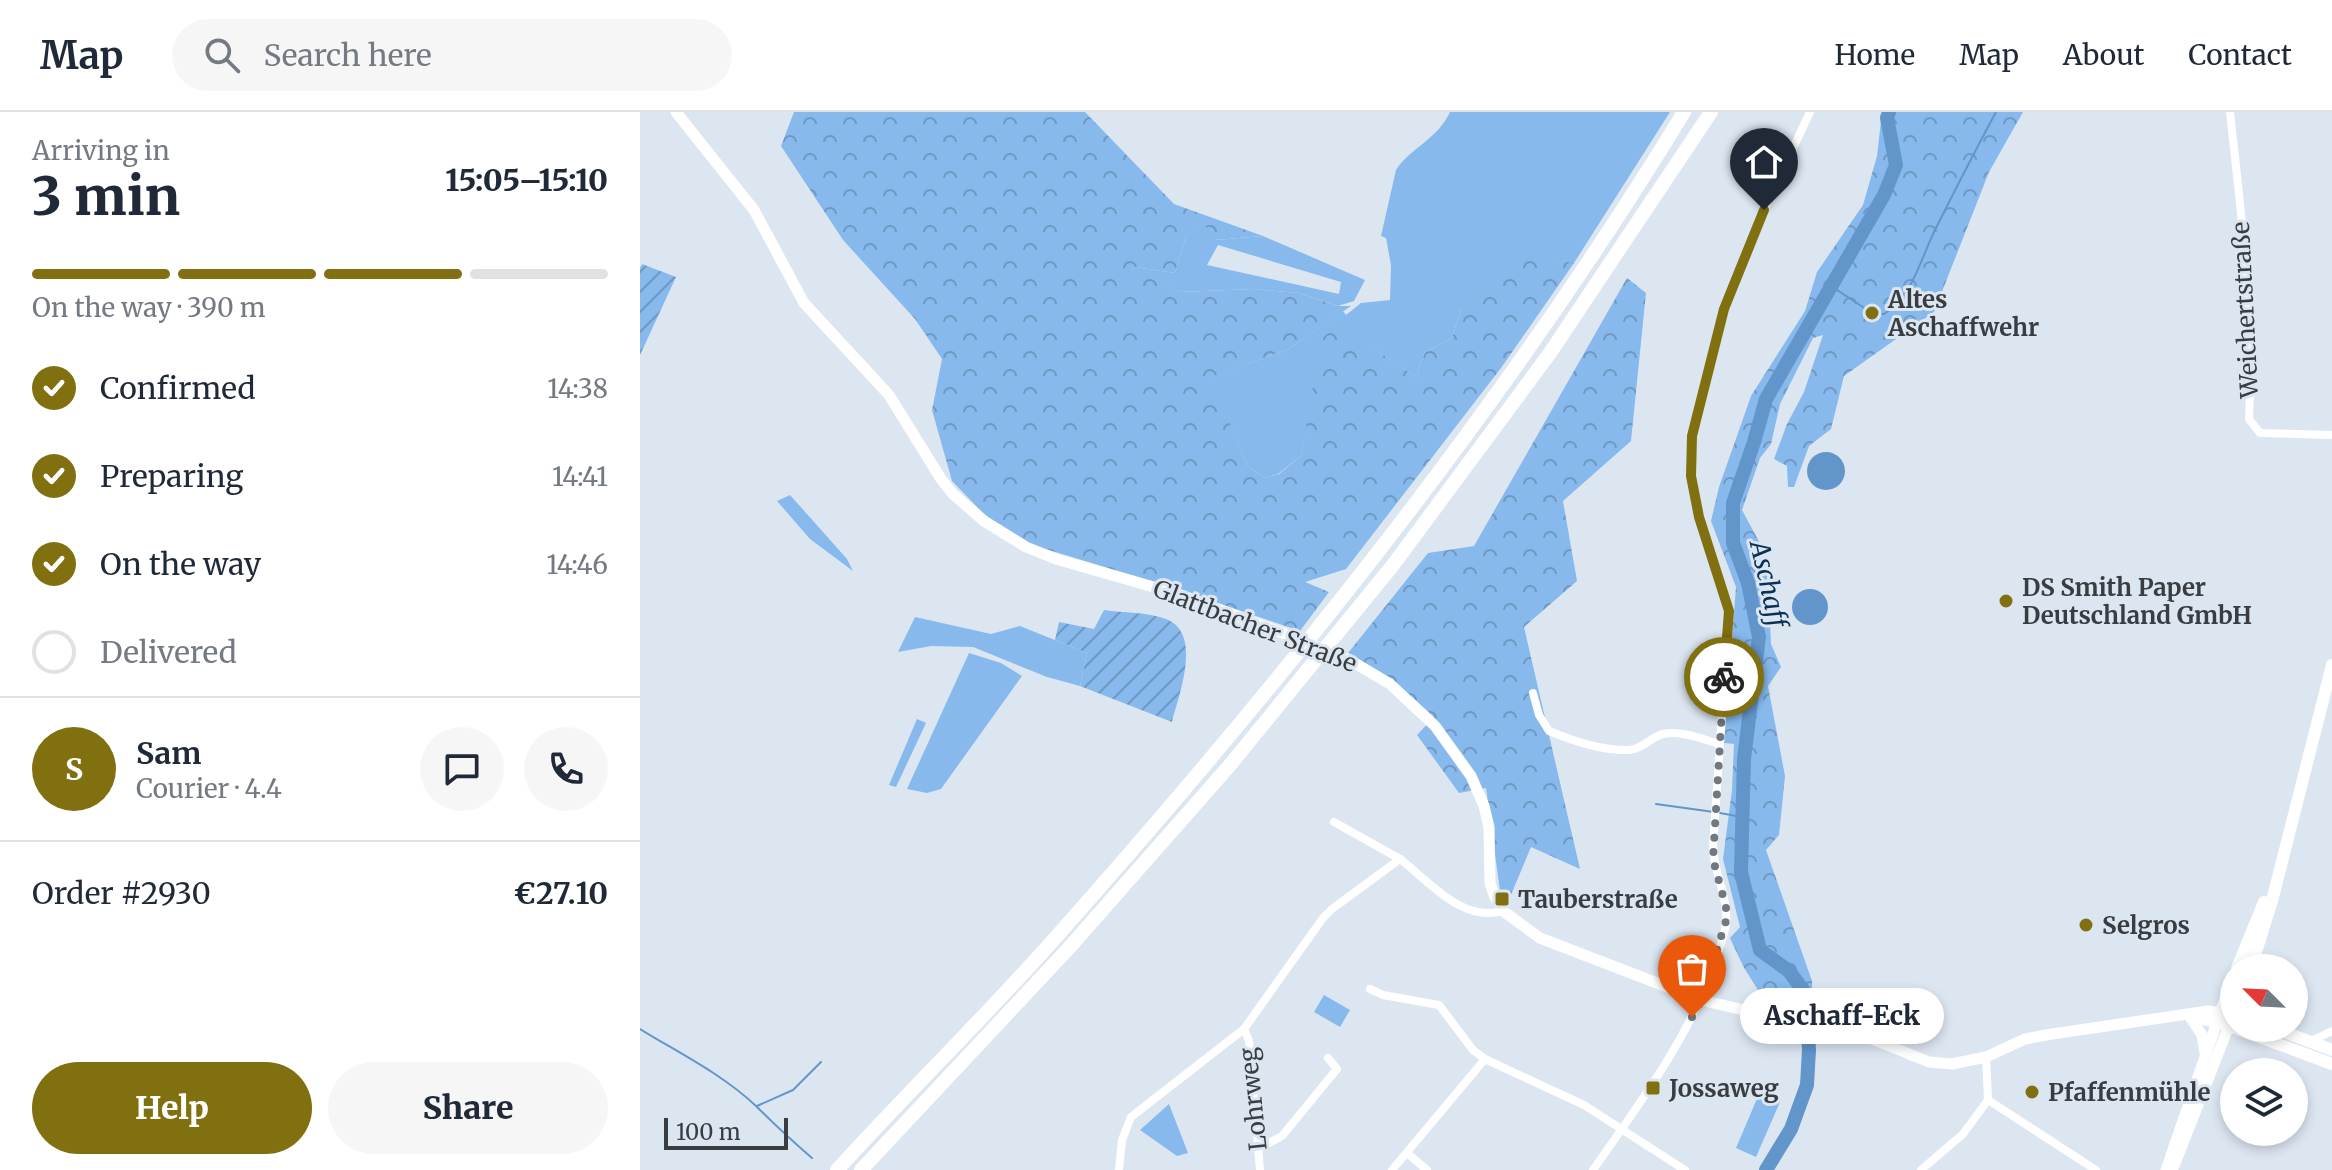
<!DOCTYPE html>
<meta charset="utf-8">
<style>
:root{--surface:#fff;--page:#f6f6f7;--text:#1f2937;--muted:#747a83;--line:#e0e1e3;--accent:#817010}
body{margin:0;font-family:Merriweather,serif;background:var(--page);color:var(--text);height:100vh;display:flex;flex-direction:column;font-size:30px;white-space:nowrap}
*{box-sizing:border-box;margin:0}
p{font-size:26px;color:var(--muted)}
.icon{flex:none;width:44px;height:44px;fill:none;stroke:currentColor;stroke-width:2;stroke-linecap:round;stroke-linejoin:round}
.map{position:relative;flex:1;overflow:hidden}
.sheet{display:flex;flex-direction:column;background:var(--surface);width:640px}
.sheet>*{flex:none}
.needle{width:52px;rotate:294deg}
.tools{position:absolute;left:1580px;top:842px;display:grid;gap:16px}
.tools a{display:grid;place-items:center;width:88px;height:88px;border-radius:50%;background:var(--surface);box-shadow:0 4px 12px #0003;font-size:40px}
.scale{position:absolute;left:24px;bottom:20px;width:124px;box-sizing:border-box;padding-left:8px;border:4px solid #393d41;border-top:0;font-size:22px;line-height:28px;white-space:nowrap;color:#393d41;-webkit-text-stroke:6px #dce6f1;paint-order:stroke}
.pin{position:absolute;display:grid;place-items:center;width:68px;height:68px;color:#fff;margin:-82px -34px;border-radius:50% 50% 50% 0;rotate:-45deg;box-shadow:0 0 8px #0007}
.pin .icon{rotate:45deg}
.courier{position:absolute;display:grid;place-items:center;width:80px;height:80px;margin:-40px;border:6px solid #817010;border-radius:50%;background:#fff;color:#222;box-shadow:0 2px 10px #0007}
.bubble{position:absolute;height:56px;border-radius:28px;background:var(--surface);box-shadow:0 4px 12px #0003;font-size:26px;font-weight:800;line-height:56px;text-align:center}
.head em{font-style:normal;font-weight:800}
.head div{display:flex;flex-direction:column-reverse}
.head{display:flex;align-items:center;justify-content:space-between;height:136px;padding:0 32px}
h1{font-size:52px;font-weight:800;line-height:60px}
.bar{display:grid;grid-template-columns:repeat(4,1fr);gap:12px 8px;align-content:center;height:96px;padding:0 32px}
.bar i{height:10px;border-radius:6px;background:var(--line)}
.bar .current{background:var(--accent)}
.bar p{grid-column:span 4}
.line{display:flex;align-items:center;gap:20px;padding:0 32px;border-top:2px solid var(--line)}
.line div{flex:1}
.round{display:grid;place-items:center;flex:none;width:84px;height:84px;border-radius:42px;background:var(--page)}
ol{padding:0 32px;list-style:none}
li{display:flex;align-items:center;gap:24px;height:88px}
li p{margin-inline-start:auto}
li .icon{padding:8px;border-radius:50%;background:var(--accent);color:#fff;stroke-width:4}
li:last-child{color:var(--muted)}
li i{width:44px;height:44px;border:4px solid var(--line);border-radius:50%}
.cta{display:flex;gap:16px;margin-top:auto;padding:16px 32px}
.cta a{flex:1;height:92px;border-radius:48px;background:var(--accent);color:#fff;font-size:32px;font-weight:800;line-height:92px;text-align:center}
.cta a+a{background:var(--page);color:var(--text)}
header{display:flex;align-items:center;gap:48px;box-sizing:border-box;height:112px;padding:0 40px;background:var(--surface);border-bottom:2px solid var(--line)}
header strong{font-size:38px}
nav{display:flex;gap:44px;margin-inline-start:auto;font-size:28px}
.search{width:560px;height:72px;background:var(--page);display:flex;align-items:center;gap:20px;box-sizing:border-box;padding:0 28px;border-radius:44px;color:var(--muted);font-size:30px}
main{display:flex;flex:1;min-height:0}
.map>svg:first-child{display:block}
.green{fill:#87b9ed;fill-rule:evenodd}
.forest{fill:url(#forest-crowns)}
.garden{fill:url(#garden-furrows)}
.water{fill:#6296cb}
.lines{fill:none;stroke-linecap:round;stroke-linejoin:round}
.stream{stroke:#6296cb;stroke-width:2}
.river{stroke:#6296cb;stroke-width:14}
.street{stroke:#fff;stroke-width:8}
.secondary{stroke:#fff;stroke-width:11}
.primary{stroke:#fff;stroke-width:12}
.highway{stroke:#fff;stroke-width:14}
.done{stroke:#72787f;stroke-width:8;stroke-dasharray:0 14.4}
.route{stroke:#817010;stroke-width:10}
.poi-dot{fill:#817010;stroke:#dce6f1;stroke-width:3}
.labels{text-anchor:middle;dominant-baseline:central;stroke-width:6;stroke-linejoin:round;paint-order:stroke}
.poi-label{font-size:24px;font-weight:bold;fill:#393d41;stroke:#dce6f1;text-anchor:start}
.street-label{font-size:24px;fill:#393d41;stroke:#dce6f1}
.water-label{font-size:26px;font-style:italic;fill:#0a3154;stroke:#dce6f1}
</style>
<header>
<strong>Map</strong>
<div class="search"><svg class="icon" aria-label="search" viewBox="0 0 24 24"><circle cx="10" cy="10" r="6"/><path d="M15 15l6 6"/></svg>Search here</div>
<nav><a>Home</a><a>Map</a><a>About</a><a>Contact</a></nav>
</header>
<main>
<section class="sheet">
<div class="head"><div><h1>3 min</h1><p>Arriving in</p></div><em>15:05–15:10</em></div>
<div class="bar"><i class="current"></i><i class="current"></i><i class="current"></i><i></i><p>On the way · 390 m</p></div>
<ol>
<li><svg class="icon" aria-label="check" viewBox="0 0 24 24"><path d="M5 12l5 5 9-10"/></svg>Confirmed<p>14:38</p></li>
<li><svg class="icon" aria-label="check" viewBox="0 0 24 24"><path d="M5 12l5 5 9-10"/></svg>Preparing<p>14:41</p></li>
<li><svg class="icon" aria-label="check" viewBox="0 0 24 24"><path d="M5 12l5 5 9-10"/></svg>On the way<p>14:46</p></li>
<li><i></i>Delivered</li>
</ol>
<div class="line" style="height:144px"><b class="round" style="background:var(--accent);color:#fff">S</b><div><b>Sam</b><p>Courier · 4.4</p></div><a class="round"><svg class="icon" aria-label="chat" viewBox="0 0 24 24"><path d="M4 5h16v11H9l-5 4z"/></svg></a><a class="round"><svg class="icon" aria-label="phone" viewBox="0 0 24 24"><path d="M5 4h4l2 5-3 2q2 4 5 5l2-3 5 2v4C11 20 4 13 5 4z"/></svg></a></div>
<div class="line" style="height:104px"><div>Order #2930</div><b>€27.10</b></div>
<div class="cta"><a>Help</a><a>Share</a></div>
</section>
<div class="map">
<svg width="1692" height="1058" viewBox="0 0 1692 1058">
<defs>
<pattern id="forest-crowns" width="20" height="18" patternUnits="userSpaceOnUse" patternTransform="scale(2)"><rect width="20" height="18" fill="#87b9ed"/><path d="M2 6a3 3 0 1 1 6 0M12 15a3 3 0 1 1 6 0" fill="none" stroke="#6f98c2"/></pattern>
<pattern id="garden-furrows" width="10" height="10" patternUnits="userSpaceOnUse" patternTransform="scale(2)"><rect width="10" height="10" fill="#87b9ed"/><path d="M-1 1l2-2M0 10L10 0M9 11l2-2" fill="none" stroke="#6f98c2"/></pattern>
</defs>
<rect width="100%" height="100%" fill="#dce6f1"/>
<g class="green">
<path d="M 810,0 L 1030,0 L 934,151 L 893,145 L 821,198 L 812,226 L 785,240 L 776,265 L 697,213 L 671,293 L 661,344 L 638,362 L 624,366 L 607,353 L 570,265 L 647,238 L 703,199 L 706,203 L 721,191 L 750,188 L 751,153 L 746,126 L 741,124 L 756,58 C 771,35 797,28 810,0 Z"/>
<path d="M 560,113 L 571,116 L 576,128 L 623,124 L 725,168 L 714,189 L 698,194 L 659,181 L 613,177 L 540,180 L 490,159 L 495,155 L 535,161 L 546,124 ZM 578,133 L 701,170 L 699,182 L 567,153 Z"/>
<polygon points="150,383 207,447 213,459 170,427 137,389"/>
<polygon points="275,505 351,522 380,514 447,541 440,574 407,565 333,535 291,534 258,540"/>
<polygon points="329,541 361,551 382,564 301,677 287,681 267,677"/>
<polygon points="277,607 286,611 256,675 249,673"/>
<polygon points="684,883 710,898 700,915 674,900"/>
<polygon points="1119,982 1140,990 1116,1045 1096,1036"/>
<polygon points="529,992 548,1041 537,1044 500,1018"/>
</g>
<g class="forest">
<polygon points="154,0 445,0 534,92 623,124 575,128 571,116 560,114 546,124 535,161 495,155 491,158 540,180 613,177 659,181 698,194 711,194 647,238 571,265 607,353 624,366 639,362 661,344 681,228 697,212 776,265 785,240 812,226 821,198 847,174 893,144 934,151 861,256 706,457 665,470 689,480 660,519 537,477 376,428 343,401 312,369 292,298 302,247 275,207 203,128 141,34"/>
<polygon points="1242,0 1383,0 1349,60 1294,200 1204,264 1191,317 1169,334 1154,375 1148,375 1147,354 1134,347 1147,312 1164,280 1183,223 1173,226 1140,292 1131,332 1120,346 1102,398 1123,437 1128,470 1131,532 1141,555 1128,574 1145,664 1139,723 1126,738 1172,869 1173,906 1129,896 1103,854 1090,826 1100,815 1083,747 1092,678 1094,632 1084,631 1096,475 1071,409 1079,375 1111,284 1165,199 1177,160 1223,93 1237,44"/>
<polygon points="987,166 1006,181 991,329 923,389 937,469 884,515 940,757 891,735 868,790 860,779 846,676 819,681 777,623 794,605 754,569 708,541 788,441 834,434"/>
</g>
<g class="garden">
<polygon points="2,152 36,165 0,243 0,156"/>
<path d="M 464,498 C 483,501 507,500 526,507 C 563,521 539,583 532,610 L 440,574 L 447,541 L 415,528 L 419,510 L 454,517 Z"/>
</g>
<g class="water">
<circle cx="1186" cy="359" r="19"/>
<circle cx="1170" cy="495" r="18"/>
</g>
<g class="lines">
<g class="stream">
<path d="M 1191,174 L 1232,201 L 1244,202 C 1274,182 1280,148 1295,118 C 1315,78 1335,39 1356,0"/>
<polyline points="1016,692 1074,700"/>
<polyline points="1080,701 1102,705"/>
<path d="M 0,917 C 39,941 82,962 116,994 C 134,1012 152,1029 172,1046"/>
<polyline points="117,994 153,978 181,950"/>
</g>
<polyline class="river" points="1126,1058 1151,1017 1167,973 1169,938 1166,882 1149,859 1120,838 1101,760 1104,647 1119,525 1108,471 1093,431 1093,391 1114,330 1126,287 1244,83 1256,53 1247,6 1249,0"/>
<g class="street">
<path d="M 1590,0 C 1601,102 1615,204 1609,307 L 1620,321 L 1692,323"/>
<path d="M 893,581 L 899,603 L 909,619 C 933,629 963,639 989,638 C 1003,637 1011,625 1023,622 C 1040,618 1063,627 1079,632"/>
<path d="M 760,747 C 790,770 822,811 863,799"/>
<polyline points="730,877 743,883 799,893 833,938 845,947 944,993 1045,1058"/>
<polyline points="604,917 609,929 620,1058"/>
<polyline points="1671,929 1692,919"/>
<polyline points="1346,945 1348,988 1456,1058"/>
<polyline points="620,1036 642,1024 697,957 688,946"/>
<polyline points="767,1041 787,1058"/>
<polyline points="479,1058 482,1028 491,1005 604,917 683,806 692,797 760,747 694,710"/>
<polyline points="752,1058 845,947"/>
<path d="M 953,1058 C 998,994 1048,927 1074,853 C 1078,839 1084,826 1086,812 C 1089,786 1073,760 1073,734 L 1089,499 L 1059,405 L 1051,364 L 1052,324 L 1084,197 L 1124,98 L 1170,0"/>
<polyline points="1281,1058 1323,1022 1348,988"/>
</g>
<g class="secondary">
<polyline points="36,0 114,98 164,191 249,283 301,367 313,382 344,409 386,435 416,447 538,482 648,523 708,547 750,572 795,614 831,664 844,694 849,715 850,771 854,783 863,799 900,826 1061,888 1155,910 1212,919 1289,950 1312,952 1346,945 1385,927 1412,922 1568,899 1594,902"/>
<polyline points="1550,905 1562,923 1565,941"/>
<polyline points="1534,1054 1592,906"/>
<polyline points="1526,1058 1577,910 1554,906"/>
</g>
<g class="primary">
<polyline points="1597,856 1624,790"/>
<polyline points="1611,856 1632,789 1692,553"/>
<polyline points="1594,864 1577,910 1594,915"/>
<polyline points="1595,916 1692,952"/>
<polyline points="1634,916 1692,938"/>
</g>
<g class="highway">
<path d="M 197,1058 C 269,979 346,904 417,824 C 645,567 865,294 1044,0"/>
<polyline points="221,1058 428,837 590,653 753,453 910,241 1071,0"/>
</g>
</g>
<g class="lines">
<polyline class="done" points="1052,905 1061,888 1086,809 1086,795 1073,747 1084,565"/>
<polyline class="route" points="1084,565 1089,499 1059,405 1051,364 1052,324 1084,197 1124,98"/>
</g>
<g class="poi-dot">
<circle cx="1232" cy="201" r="8"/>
<circle cx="1366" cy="489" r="8"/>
<rect x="854" y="779" width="16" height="16" rx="4"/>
<circle cx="1446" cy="813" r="8"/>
<rect x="1005" y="968" width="16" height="16" rx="4"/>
<circle cx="1392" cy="980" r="8"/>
</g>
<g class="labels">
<g class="poi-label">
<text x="1248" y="187">Altes<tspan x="1248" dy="28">Aschaffwehr</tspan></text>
<text x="1382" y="475">DS Smith Paper<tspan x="1382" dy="28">Deutschland GmbH</tspan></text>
<text x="878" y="787">Tauberstraße</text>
<text x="1462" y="813">Selgros</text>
<text x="1029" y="976">Jossaweg</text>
<text x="1408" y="980">Pfaffenmühle</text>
</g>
<g class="street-label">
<text transform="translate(1605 198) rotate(-93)">Weichertstraße</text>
<text transform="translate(615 514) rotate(21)">Glattbacher Straße</text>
<text transform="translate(613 987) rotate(-96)">Lohrweg</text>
</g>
<g class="water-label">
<text transform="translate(1129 472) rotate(77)">Aschaff</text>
</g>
</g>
</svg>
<div class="tools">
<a><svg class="needle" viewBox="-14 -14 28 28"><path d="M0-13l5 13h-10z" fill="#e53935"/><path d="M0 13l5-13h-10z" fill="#747a83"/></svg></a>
<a><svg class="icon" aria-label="layers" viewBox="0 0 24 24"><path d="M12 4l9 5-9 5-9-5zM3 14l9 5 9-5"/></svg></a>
</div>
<div class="scale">100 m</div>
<div class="pin" style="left:1052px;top:905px;background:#ea580c"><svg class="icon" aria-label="bag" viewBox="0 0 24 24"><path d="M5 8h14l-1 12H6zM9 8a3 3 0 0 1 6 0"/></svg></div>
<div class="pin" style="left:1124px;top:98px;background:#1f2937"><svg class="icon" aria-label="home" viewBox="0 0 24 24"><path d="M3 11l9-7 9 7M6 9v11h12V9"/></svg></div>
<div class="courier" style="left:1084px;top:565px"><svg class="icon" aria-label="bike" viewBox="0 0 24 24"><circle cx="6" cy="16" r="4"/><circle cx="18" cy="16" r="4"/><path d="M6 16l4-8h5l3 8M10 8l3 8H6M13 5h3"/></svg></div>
<div class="bubble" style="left:1100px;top:876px;width:204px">Aschaff-Eck</div>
</div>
</main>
